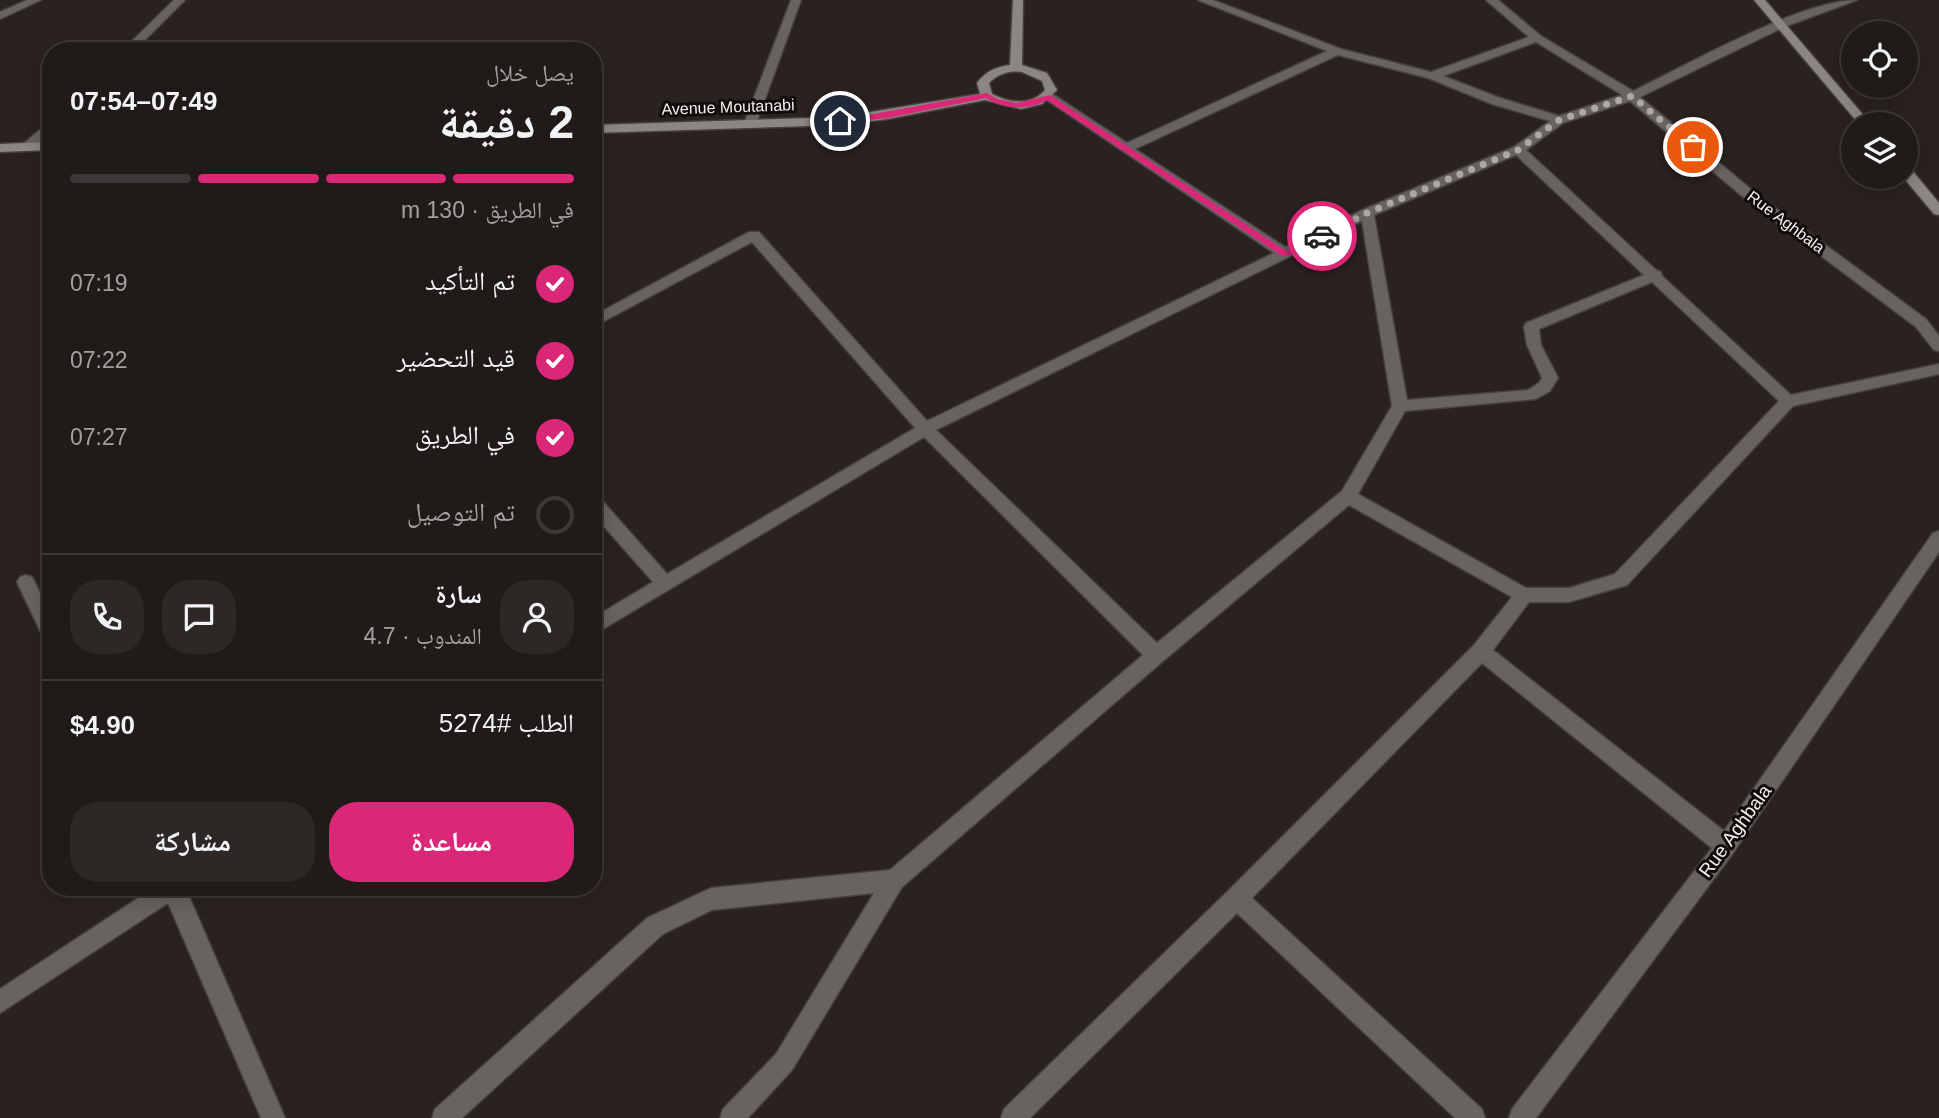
<!DOCTYPE html>
<html lang="ar">
<meta charset="utf-8">
<style>
:root{--surface:#201a18;--page:#2d2725;--text:#f1f3f6;--muted:#a2a1a2;--line:#3d3837;--accent:#db2777}
body{margin:0;font-family:Arial,"Noto Naskh Arabic",sans-serif;background:var(--page);color:var(--text);direction:rtl;height:100vh;display:flex;flex-direction:column;font-size:26px;white-space:nowrap}
*{box-sizing:border-box;margin:0}
p{font-size:23px;color:var(--muted)}
.icon{flex:none;width:38px;height:38px;fill:none;stroke:currentColor;stroke-width:2;stroke-linecap:round;stroke-linejoin:round}
.map{position:relative;flex:1;overflow:hidden;direction:ltr}
.side{position:absolute;left:42px;top:42px;width:560px;height:854px;display:flex;flex-direction:column;background:var(--surface);border-radius:28px;box-shadow:0 4px 18px #0003,0 0 0 2px var(--line);direction:rtl}
.side>*{flex:none}
.buttons{position:absolute;left:1841px;top:21px;display:grid;gap:14px}
.buttons a{display:grid;place-items:center;width:77px;height:77px;border-radius:50%;background:var(--surface);box-shadow:0 4px 18px #0003,0 0 0 2px var(--line);font-size:35px}
.pin{position:absolute;display:grid;place-items:center;width:60px;height:60px;color:#fff;margin:-30px;border:4px solid #fff;border-radius:50%;box-shadow:0 2px 7px #0007}
.courier{position:absolute;display:grid;place-items:center;width:70px;height:70px;margin:-35px;border:5px solid #db2777;border-radius:50%;background:#fff;color:#222;box-shadow:0 2px 9px #0007}
.headline em{font-style:normal;font-weight:800}
.headline div{display:flex;flex-direction:column-reverse}
.headline{display:flex;align-items:center;justify-content:space-between;height:119px;padding:0 28px}
h1{font-size:46px;font-weight:800;line-height:52px}
.bar{display:grid;grid-template-columns:repeat(4,1fr);gap:10px 7px;align-content:center;height:84px;padding:0 28px}
.bar i{height:9px;border-radius:5px;background:var(--line)}
.bar .on{background:var(--accent)}
.bar p{grid-column:span 4}
.line{display:flex;align-items:center;gap:18px;padding:0 28px;border-top:2px solid var(--line)}
.line div{flex:1}
.round{display:grid;place-items:center;flex:none;width:74px;height:74px;border-radius:28px;background:var(--page)}
ol{padding:0 28px;list-style:none}
li{display:flex;align-items:center;gap:21px;height:77px}
li p{margin-inline-start:auto}
li .icon{padding:7px;border-radius:50%;background:var(--accent);color:#fff;stroke-width:4}
li:last-child{color:var(--muted)}
li i{width:38px;height:38px;border:4px solid var(--line);border-radius:50%}
.button{display:flex;gap:14px;margin-top:auto;padding:14px 28px}
.button a{flex:1;height:80px;border-radius:28px;background:var(--accent);color:#fff;font-size:28px;font-weight:800;line-height:80px;text-align:center}
.button a+a{background:var(--page);color:var(--text)}
.map>svg:first-child{display:block}
.lines{fill:none;stroke-linecap:round;stroke-linejoin:round}
.lane-casing{stroke:#463f3d;stroke-width:3}
.street-casing{stroke:#463f3d;stroke-width:3}
.secondary-casing{stroke:#463f3d;stroke-width:3}
.lane{fill:#676360;fill-rule:evenodd}
.street{fill:#676360;fill-rule:evenodd}
.secondary{fill:#8c8682;fill-rule:evenodd}
.route{fill:#db2777}
.done{stroke:#aea7a6;stroke-width:7;stroke-dasharray:0 12.6}
.labels{text-anchor:middle;dominant-baseline:central;stroke-width:6;stroke-linejoin:round;paint-order:stroke}
.far-street-label{font-size:16px;fill:#f5efee;stroke:#100c0c}
.street-label{font-size:19px;fill:#f5efee;stroke:#100c0c}
</style>
<div class="map">
<svg width="1939" height="1118" viewBox="0 0 1939 1118">
<rect width="100%" height="100%" fill="#2a2220"/>
<g class="lines">
<defs>
<polygon id="lane" points="516,44 528,51 396,51 401,48"/>
<g id="street">
<polygon points="27,0 41,0 0,19 0,12"/>
<polygon points="174,0 185,0 134,51 122,51"/>
<polygon points="791,0 801,0 756,124 746,127 744,124"/>
<path d="M 1198,0 L 1213,0 L 1341,49 L 1431,72 L 1529,37 L 1486,0 L 1498,0 L 1541,36 L 1633,91 C 1687,65 1801,0 1857,0 L 1784,27 L 1640,97 L 1759,196 L 1926,319 L 1939,336 L 1939,351 L 1934,350 L 1916,327 L 1749,202 L 1630,101 L 1563,123 L 1526,150 L 1656,270 L 1661,272 L 1662,276 L 1791,395 L 1939,364 L 1939,374 L 1793,406 L 1627,585 L 1569,602 L 1529,602 L 1493,650 L 1724,831 L 1933,533 L 1939,531 L 1939,552 L 1733,853 L 1536,1118 L 1509,1118 L 1512,1109 L 1712,848 L 1482,663 L 1252,898 L 1482,1109 L 1485,1118 L 1455,1118 L 1237,913 L 1030,1118 L 1001,1118 L 1004,1109 L 1229,890 L 1474,645 L 1512,597 L 1349,505 L 1163,661 L 902,887 L 792,1070 L 748,1118 L 720,1118 L 723,1109 L 776,1054 L 874,893 L 712,910 L 663,934 L 462,1118 L 432,1118 L 435,1109 L 647,918 L 711,888 L 890,870 L 1143,655 L 924,437 L 593,635 L 593,618 L 653,582 L 593,514 L 593,496 L 599,497 L 667,574 L 915,428 L 752,242 L 593,327 L 593,316 L 749,232 L 759,232 L 927,421 L 1274,253 L 1041,96 L 1051,93 L 1127,143 L 1327,51 ZM 1536,42 L 1622,95 L 1559,116 L 1500,98 L 1443,76 ZM 1338,55 L 1428,78 L 1492,104 L 1550,121 L 1514,147 L 1362,210 L 1285,247 L 1135,149 ZM 1516,155 L 1644,275 L 1526,323 L 1524,327 L 1527,345 L 1542,378 L 1539,383 L 1528,390 L 1407,400 L 1374,215 ZM 1362,221 L 1392,406 L 1342,491 L 1157,643 L 936,430 ZM 1652,282 L 1779,401 L 1615,574 L 1569,588 L 1526,588 L 1358,494 L 1405,411 L 1536,399 L 1550,391 L 1558,378 L 1541,345 L 1539,329 Z"/>
<polygon points="51,121 51,132 31,150 23,150 23,144"/>
<polygon points="26,575 32,577 51,614 51,641 44,639 17,582 20,577"/>
<polygon points="155,887 185,887 285,1118 261,1118 168,903 0,1013 0,989"/>
</g>
<g id="secondary">
<path d="M 1013,0 L 1023,0 L 1022,65 L 1047,73 L 1057,90 L 1042,104 L 1021,109 L 985,100 L 888,119 L 840,125 L 593,133 L 593,125 L 840,117 L 980,94 L 977,83 C 986,71 996,67 1010,65 ZM 1022,72 L 1042,81 L 1045,90 C 1031,106 1010,103 992,94 L 989,83 C 998,74 1009,70 1022,72 Z"/>
<polygon points="1754,0 1765,0 1871,124 1859,124"/>
<polygon points="51,142 51,150 0,152 0,144"/>
<polygon points="1906,168 1911,169 1939,203 1939,215 1934,214 1903,177 1906,177"/>
</g>
</defs>
<use href="#lane" class="lane-casing"/>
<use href="#street" class="street-casing"/>
<use href="#secondary" class="secondary-casing"/>
<use href="#lane" class="lane"/>
<use href="#street" class="street"/>
<use href="#secondary" class="secondary"/>
</g>
<path class="route" d="M 987,93 L 997,99 L 1017,103 L 1050,95 L 1286,251 L 1318,234 L 1326,236 L 1289,256 L 1282,256 L 1047,100 C 1030,110 1003,110 986,98 L 888,118 L 840,123 L 836,121 Z"/>
<g class="lines">
<polyline class="done" points="1322,236 1367,213 1518,150 1559,120 1632,96 1693,147"/>
</g>
<g class="labels">
<g class="far-street-label">
<text transform="translate(728 107) rotate(-2)">Avenue Moutanabi</text>
<text transform="translate(1786 222) rotate(37)">Rue Aghbala</text>
</g>
<g class="street-label">
<text transform="translate(1735 831) rotate(-54)">Rue Aghbala</text>
</g>
</g>
</svg>
<div class="buttons">
<a><svg class="icon" aria-label="locate" viewBox="0 0 24 24"><circle cx="12" cy="12" r="6"/><path d="M12 2v4M12 18v4M2 12h4M18 12h4"/></svg></a>
<a><svg class="icon" aria-label="layers" viewBox="0 0 24 24"><path d="M12 4l9 5-9 5-9-5zM3 14l9 5 9-5"/></svg></a>
</div>
<div class="pin" style="left:1693px;top:147px;background:#ea580c"><svg class="icon" aria-label="bag" viewBox="0 0 24 24"><path d="M5 8h14l-1 12H6zM9 8a3 3 0 0 1 6 0"/></svg></div>
<div class="pin" style="left:840px;top:121px;background:#1f2937"><svg class="icon" aria-label="home" viewBox="0 0 24 24"><path d="M3 11l9-7 9 7M6 9v11h12V9"/></svg></div>
<div class="courier" style="left:1322px;top:236px"><svg class="icon" aria-label="car" viewBox="0 0 24 24"><path d="M5 17H2v-5l4-1 3-4h7l3 4 3 1v5h-3M9 17h6M6 11h13"/><circle cx="7" cy="17" r="2"/><circle cx="17" cy="17" r="2"/></svg></div>
<section class="side">
<div class="headline"><div><h1>2 دقيقة</h1><p>يصل خلال</p></div><em>07:49–07:54</em></div>
<div class="bar"><i class="on"></i><i class="on"></i><i class="on"></i><i></i><p>في الطريق · 130 m</p></div>
<ol>
<li><svg class="icon" aria-label="check" viewBox="0 0 24 24"><path d="M5 12l5 5 9-10"/></svg>تم التأكيد<p>07:19</p></li>
<li><svg class="icon" aria-label="check" viewBox="0 0 24 24"><path d="M5 12l5 5 9-10"/></svg>قيد التحضير<p>07:22</p></li>
<li><svg class="icon" aria-label="check" viewBox="0 0 24 24"><path d="M5 12l5 5 9-10"/></svg>في الطريق<p>07:27</p></li>
<li><i></i>تم التوصيل</li>
</ol>
<div class="line" style="height:126px"><a class="round"><svg class="icon" aria-label="person" viewBox="0 0 24 24"><circle cx="12" cy="8" r="4"/><path d="M4 21q1-7 8-7t8 7"/></svg></a><div><b>سارة</b><p>المندوب · 4.7</p></div><a class="round"><svg class="icon" aria-label="chat" viewBox="0 0 24 24"><path d="M4 5h16v11H9l-5 4z"/></svg></a><a class="round"><svg class="icon" aria-label="phone" viewBox="0 0 24 24"><path d="M5 4h4l2 5-3 2q2 4 5 5l2-3 5 2v4C11 20 4 13 5 4z"/></svg></a></div>
<div class="line" style="height:91px"><div>الطلب #5274</div><b>$4.90</b></div>
<div class="button"><a>مساعدة</a><a>مشاركة</a></div>
</section>
</div>
